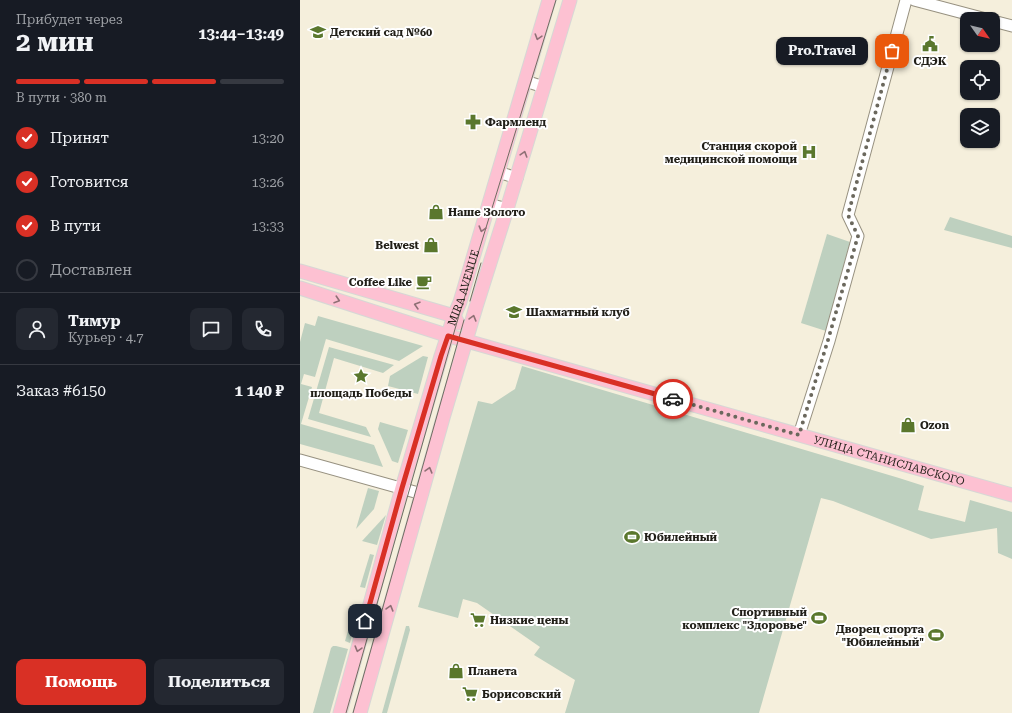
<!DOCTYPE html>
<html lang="ru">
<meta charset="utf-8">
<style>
:root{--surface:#171b24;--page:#242831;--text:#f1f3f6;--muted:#9ea1a6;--line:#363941;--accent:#d93025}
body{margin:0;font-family:"Roboto Serif",serif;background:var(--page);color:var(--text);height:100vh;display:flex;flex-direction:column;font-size:15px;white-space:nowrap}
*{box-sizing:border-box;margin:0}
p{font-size:13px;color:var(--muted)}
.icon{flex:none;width:22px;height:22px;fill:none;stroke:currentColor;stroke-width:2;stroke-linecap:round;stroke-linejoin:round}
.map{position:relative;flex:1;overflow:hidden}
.details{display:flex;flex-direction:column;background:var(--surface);width:300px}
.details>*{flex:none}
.needle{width:26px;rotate:124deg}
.buttons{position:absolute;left:660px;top:12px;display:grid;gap:8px}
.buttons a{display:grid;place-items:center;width:40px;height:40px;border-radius:8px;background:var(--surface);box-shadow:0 1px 3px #0004;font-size:20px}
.pin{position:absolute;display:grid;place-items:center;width:34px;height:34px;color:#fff;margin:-17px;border-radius:8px;box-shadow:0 2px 6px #0006}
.courier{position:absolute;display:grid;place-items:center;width:40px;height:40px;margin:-20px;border:3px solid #d93025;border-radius:50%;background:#fff;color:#222;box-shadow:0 1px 5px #0007}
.bubble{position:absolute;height:28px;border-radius:8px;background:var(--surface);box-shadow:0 1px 3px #0004;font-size:13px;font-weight:700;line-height:28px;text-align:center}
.summary em{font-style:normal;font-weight:700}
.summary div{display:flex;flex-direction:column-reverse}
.summary{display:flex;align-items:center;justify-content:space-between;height:68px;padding:0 16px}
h1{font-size:26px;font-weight:700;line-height:30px}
.bar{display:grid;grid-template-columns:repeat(4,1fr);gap:6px 4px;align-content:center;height:48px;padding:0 16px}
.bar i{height:5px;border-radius:3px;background:var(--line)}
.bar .selected{background:var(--accent)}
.bar p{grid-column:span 4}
.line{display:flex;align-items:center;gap:10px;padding:0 16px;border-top:1px solid var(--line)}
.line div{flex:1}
.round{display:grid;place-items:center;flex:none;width:42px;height:42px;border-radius:8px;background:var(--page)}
ol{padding:0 16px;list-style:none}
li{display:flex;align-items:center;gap:12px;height:44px}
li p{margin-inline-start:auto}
li .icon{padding:4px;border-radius:50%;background:var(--accent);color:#fff;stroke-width:4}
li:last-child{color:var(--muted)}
li i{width:22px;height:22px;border:2px solid var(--line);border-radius:50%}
.cta{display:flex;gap:8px;margin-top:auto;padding:8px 16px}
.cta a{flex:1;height:46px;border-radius:8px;background:var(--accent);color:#fff;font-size:16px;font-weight:700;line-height:46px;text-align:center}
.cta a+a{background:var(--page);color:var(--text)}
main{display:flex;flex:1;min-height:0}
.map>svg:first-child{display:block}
.green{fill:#bed0bf}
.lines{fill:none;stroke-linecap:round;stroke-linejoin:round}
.minor-casing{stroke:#979180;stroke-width:13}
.major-casing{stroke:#d7d7d5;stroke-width:15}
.minor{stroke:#fff;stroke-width:11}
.major{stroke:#fdc1d2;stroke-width:13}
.tram{stroke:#6f6c60;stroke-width:1}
.oneway{stroke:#8f7075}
.done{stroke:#6b685d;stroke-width:4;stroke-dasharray:0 7.2}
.route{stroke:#d93025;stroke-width:5}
.labels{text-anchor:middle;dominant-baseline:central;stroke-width:4;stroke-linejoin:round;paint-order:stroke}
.poi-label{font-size:11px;font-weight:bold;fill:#211f18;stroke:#fff;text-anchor:start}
.street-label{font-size:11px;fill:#211f18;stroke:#fff}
</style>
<main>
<section class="details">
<div class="summary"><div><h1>2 мин</h1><p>Прибудет через</p></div><em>13:44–13:49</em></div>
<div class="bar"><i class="selected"></i><i class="selected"></i><i class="selected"></i><i></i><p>В пути · 380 m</p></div>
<ol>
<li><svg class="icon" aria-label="check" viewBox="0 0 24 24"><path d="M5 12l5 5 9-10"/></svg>Принят<p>13:20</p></li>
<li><svg class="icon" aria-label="check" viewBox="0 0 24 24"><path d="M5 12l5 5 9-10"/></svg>Готовится<p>13:26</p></li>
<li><svg class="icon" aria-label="check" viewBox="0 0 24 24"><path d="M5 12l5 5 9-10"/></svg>В пути<p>13:33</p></li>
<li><i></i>Доставлен</li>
</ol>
<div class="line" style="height:72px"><a class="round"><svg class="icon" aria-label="person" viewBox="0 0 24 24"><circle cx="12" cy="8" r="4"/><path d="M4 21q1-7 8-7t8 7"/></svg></a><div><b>Тимур</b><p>Курьер · 4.7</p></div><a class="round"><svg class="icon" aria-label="chat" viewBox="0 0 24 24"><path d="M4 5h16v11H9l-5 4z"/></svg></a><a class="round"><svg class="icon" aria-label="phone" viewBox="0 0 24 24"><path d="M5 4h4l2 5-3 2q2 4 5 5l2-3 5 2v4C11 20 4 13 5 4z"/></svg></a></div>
<div class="line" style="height:52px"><div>Заказ #6150</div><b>1 140 ₽</b></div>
<div class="cta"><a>Помощь</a><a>Поделиться</a></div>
</section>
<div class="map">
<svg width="712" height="713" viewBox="0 0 712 713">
<rect width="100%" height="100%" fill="#f5efdc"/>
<g class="green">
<polygon points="650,217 712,236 712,248 644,230"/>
<polygon points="527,234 550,242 526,331 501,323"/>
<polygon points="18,316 123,346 99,361 26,339 15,377 4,374 1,384 12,387 1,424 74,445 83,467 0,444 0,342 5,323 15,326"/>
<polygon points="29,347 94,365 83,373 34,358 19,413 66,427 71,437 8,419"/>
<polygon points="123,356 128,357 118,394 88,386 90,376"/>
<polygon points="222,366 599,478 624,486 618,510 665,522 670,500 712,512 712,559 698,553 697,528 631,539 533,501 521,498 459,713 265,713 275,680 234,655 240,647 177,603 163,599 158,618 118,607 178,401 192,404 215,389"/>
<polygon points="80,422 108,430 98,463 92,461 78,429"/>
<polygon points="68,488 79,491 74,509 56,529"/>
<polygon points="86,515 77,545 62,541"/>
<polygon points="70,554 74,555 65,588 60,587"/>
<polygon points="55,607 59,608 50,643 45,641"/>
<polygon points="106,626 109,626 110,630 87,713 82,713"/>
<polygon points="33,646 36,646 48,649 30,713 13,713 31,648"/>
</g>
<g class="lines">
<defs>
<g id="minor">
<polyline points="614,0 686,19"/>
<polyline points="693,21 712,26"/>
<polyline points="225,81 244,87"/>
<polyline points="198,172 217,178"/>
<polyline points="189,204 207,209"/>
<polyline points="499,435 529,341 558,236 548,215 606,0"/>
<polyline points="0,460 122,494"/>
</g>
<g id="major">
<polyline points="0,271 154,316 158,323"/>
<path id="s1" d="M 0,288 L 149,336 L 712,495"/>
<path id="s2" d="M 40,713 L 102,488 L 141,356 L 154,316 L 160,302 L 249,0"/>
<polyline points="60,713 143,418 176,307 207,209 270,0"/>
</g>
</defs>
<use href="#minor" class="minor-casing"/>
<use href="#major" class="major-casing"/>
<use href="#minor" class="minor"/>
<use href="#major" class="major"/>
<g class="tram">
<polyline points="170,301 181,263"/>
<polyline points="46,713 157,322 256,0"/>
<polyline points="53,713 164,320"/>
</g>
</g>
<defs><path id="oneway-chevron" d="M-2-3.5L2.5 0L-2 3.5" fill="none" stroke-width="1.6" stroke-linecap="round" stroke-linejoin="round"/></defs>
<g class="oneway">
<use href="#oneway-chevron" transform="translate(238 37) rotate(107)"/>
<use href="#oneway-chevron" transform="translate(224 154) rotate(-73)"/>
<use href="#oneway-chevron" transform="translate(182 229) rotate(106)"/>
<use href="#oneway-chevron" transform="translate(37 300) rotate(18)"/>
<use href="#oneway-chevron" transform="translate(117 305) rotate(-164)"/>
<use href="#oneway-chevron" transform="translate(173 318) rotate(-74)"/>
<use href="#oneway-chevron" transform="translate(129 470) rotate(-74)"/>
<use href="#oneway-chevron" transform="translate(90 608) rotate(-74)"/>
<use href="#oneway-chevron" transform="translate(58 649) rotate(106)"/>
</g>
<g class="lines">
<polyline class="done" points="373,399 499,435 528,340 558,236 548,215 592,51"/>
<polyline class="route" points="65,621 102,488 141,356 148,336 373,399"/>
</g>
<defs>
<symbol id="school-bare" viewBox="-9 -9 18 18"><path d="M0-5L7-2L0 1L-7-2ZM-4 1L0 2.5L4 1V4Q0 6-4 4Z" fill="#5a772d" stroke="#fff" stroke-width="2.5" paint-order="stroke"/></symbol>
<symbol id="civic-bare" viewBox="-9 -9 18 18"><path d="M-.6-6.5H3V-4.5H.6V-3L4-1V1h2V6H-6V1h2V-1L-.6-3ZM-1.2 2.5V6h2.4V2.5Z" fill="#5a772d" stroke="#fff" stroke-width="2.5" paint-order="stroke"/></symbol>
<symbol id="pharmacy-bare" viewBox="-9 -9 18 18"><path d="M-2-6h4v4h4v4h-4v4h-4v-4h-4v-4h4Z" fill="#5a772d" stroke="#fff" stroke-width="2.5" paint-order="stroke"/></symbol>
<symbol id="hospital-bare" viewBox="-9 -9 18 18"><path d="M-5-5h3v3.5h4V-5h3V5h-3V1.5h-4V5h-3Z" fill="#5a772d" stroke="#fff" stroke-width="2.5" paint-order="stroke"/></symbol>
<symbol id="shop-bare" viewBox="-9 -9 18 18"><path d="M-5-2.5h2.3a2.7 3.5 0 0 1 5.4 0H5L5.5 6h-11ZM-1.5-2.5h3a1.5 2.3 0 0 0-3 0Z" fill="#5a772d" stroke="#fff" stroke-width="2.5" paint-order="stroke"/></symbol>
<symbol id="cafe-bare" viewBox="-9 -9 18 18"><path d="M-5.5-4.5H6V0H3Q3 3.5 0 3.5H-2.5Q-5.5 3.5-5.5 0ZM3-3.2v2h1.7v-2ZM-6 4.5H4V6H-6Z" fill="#5a772d" stroke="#fff" stroke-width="2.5" paint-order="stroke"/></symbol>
<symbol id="sight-bare" viewBox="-9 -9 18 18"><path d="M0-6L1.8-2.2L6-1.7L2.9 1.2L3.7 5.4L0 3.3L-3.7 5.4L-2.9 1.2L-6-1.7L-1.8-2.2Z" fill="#5a772d" stroke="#fff" stroke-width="2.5" paint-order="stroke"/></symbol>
<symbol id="stadium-bare" viewBox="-9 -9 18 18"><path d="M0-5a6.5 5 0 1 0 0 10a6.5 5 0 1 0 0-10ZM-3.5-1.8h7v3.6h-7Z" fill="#5a772d" stroke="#fff" stroke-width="2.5" paint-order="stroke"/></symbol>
<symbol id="supermarket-bare" viewBox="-9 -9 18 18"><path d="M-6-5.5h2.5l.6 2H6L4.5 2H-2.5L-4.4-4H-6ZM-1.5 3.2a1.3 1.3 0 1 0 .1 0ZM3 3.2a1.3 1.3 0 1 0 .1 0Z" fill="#5a772d" stroke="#fff" stroke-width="2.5" paint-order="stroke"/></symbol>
</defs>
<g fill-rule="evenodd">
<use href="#school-bare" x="7" y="21" width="22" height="22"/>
<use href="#civic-bare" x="619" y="33" width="22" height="22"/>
<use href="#pharmacy-bare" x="162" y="111" width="22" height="22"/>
<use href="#hospital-bare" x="498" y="141" width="22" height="22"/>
<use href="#shop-bare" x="125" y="201" width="22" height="22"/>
<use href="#shop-bare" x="120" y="234" width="22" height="22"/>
<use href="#cafe-bare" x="113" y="271" width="22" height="22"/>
<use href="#school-bare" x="203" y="301" width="22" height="22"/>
<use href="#sight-bare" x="50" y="365" width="22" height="22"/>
<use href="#shop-bare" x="597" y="414" width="22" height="22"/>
<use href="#stadium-bare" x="321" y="526" width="22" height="22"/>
<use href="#stadium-bare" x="508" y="607" width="22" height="22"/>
<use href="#supermarket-bare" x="167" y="609" width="22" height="22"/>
<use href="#stadium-bare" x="625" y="624" width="22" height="22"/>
<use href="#shop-bare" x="145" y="660" width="22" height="22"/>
<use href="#supermarket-bare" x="159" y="683" width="22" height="22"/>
</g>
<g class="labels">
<g class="poi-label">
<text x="30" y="32">Детский сад №60</text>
<text x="630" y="61" text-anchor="middle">СДЭК</text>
<text x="185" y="122">Фармленд</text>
<text x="497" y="146" text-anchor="end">Станция скорой<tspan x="497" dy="13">медицинской помощи</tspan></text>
<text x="148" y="212">Наше Золото</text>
<text x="119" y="245" text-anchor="end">Belwest</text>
<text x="112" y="282" text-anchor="end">Coffee Like</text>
<text x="226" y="312">Шахматный клуб</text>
<text x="61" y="393" text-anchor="middle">площадь Победы</text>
<text x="620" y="425">Ozon</text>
<text x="344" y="537">Юбилейный</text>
<text x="507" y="612" text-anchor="end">Спортивный<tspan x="507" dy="13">комплекс "Здоровье"</tspan></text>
<text x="190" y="620">Низкие цены</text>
<text x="624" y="629" text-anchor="end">Дворец спорта<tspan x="624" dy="13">"Юбилейный"</tspan></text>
<text x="168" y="671">Планета</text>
<text x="182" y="694">Борисовский</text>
</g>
<g class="street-label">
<text stroke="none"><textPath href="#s2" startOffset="443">MIRA AVENUE</textPath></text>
<text stroke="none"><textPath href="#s1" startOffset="614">УЛИЦА СТАНИСЛАВСКОГО</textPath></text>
</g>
</g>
</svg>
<div class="buttons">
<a><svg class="needle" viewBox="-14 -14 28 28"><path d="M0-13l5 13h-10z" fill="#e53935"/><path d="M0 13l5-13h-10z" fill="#9ea1a6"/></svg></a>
<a><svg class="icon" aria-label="locate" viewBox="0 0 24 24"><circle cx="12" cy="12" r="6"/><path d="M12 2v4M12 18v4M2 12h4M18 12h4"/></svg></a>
<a><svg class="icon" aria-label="layers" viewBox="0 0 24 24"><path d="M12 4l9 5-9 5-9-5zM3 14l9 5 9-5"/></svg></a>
</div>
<div class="pin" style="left:592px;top:51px;background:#ea580c"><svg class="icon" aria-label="bag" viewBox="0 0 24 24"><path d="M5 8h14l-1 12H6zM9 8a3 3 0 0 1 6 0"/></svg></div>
<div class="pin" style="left:65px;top:621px;background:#1f2937"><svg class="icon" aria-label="home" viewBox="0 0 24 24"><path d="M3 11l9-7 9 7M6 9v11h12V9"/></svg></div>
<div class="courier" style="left:373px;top:399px"><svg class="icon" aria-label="car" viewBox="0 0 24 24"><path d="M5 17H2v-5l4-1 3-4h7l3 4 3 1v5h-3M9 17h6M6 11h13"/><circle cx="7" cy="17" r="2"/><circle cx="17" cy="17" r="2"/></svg></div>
<div class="bubble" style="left:476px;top:37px;width:92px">Pro.Travel</div>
</div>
</main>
